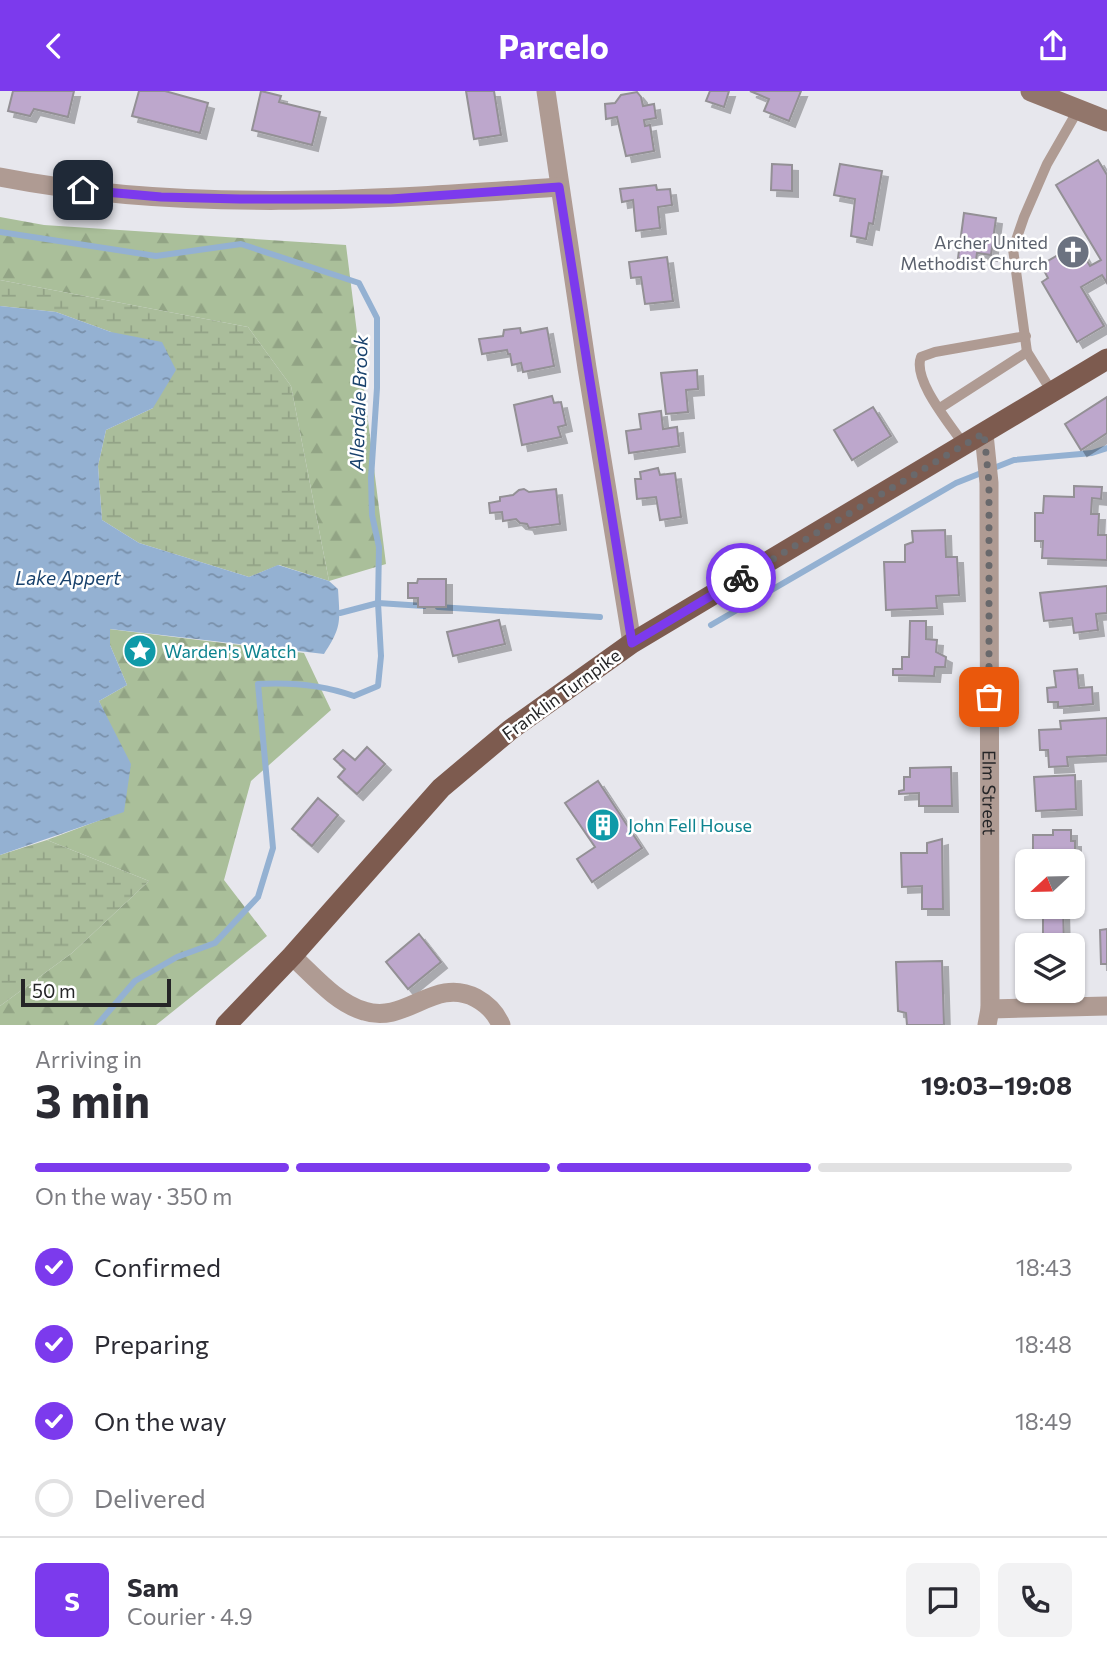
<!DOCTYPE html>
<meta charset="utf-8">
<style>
:root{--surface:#fff;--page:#f2f2f3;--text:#2b2b33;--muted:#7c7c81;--line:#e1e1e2;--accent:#7c3aed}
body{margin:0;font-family:Commissioner,sans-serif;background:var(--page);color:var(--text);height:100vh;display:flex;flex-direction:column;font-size:26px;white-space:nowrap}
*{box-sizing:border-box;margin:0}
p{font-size:23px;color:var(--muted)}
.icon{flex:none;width:38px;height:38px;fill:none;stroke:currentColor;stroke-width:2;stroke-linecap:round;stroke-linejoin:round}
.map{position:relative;height:934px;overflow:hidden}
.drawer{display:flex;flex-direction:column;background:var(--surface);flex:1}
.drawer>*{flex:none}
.needle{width:46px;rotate:248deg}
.controls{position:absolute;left:1015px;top:758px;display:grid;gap:14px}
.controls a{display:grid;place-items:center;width:70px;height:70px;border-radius:10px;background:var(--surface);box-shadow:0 2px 5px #0004;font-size:35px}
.scale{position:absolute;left:21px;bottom:18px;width:150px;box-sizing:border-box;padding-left:7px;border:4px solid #252527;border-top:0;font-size:19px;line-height:24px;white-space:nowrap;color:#252527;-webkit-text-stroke:5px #fff;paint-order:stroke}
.pin{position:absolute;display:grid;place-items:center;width:60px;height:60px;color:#fff;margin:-30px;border-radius:14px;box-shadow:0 4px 10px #0006}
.courier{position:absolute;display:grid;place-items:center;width:70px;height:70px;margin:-35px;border:5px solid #7c3aed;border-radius:50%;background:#fff;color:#222;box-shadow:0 2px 9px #0007}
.summary em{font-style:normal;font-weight:700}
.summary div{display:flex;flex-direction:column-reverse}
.summary{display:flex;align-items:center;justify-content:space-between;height:119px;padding:0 35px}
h1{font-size:46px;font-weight:700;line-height:52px}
.bar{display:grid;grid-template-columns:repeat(4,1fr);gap:10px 7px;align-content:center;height:84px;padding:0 35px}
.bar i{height:9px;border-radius:5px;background:var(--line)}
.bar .current{background:var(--accent)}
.bar p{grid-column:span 4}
.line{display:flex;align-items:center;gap:18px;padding:0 35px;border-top:2px solid var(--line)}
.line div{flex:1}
.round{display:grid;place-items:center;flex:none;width:74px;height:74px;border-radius:10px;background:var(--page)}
ol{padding:0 35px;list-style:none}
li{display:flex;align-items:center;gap:21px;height:77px}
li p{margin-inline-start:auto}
li .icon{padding:7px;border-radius:50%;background:var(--accent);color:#fff;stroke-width:4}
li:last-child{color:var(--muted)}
li i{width:38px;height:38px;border:4px solid var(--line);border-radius:50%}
header{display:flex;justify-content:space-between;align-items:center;height:91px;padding:0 35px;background:var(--accent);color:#fff;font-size:32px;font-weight:700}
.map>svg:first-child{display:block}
.forest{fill:url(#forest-firs)}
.wetland{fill:url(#wetland-marsh)}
.water{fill:url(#water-ripples)}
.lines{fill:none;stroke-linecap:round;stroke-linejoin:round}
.stream{stroke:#94b1d2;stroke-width:6}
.building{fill:#bda7cc;stroke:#939095;stroke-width:2;filter:url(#shadow)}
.lane{stroke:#af9b93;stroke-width:10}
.street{stroke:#af9b93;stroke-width:19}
.secondary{stroke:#92766b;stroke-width:21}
.primary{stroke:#7d5b4f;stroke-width:21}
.done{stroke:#69696c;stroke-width:7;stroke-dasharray:0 12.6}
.route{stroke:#7c3aed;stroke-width:9}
.labels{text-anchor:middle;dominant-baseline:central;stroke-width:5;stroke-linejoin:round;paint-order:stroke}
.worship-label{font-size:18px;fill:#5b616d;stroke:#fff;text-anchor:end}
.culture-label{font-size:18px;fill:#0d838f;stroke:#fff;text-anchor:start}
.street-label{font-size:18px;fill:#252527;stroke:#fff}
.water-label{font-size:19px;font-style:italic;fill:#19426d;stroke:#fff}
</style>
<header><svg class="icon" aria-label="back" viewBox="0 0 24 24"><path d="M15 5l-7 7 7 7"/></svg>Parcelo<svg class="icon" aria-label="share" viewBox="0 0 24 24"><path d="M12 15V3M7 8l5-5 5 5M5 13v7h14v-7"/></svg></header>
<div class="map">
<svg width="1107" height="934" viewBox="0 0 1107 934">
<defs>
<pattern id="forest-firs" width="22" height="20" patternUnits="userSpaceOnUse" patternTransform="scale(1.75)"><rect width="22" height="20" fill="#aabf9a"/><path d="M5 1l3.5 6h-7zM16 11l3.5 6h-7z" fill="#92a485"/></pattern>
<pattern id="wetland-marsh" width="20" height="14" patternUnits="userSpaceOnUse" patternTransform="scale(1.75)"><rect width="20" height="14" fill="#aabd9b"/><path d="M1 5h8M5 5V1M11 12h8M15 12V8" fill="none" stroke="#92a286"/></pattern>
<pattern id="water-ripples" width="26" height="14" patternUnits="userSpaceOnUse" patternTransform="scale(1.75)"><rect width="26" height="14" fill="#94b1d2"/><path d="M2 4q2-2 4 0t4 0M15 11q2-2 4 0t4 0" fill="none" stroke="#7990aa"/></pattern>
<filter id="shadow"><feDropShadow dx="6" dy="6" stdDeviation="0" flood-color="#0004"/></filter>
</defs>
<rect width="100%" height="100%" fill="#e7e7ed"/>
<g class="forest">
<polygon points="0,126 44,134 346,154 386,473 329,490 291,295 248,236 0,189"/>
<polygon points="109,538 304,562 331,619 251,690 224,789 267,845 156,934 0,934 0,915 72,862 149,790 47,749 124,720 109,632 99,610 127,594 110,554"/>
</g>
<g class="wetland">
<polygon points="0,189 248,236 291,295 329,490 279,474 249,486 139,452 102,429 98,375 106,339 153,317 111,241 56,221 0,215"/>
<polygon points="47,749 149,790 72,862 0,915 0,764"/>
</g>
<path class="water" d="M 0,215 L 56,221 L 111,241 L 162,251 L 176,279 L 153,317 L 106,339 L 98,375 L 102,429 L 139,452 L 249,486 L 278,474 L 329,490 L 338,498 C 340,530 342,536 324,563 L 110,538 L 110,554 L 127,594 L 99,610 L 131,673 L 124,721 L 0,764 Z"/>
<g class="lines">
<g class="stream">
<path d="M 0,141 L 156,165 L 241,153 L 359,192 L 377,227 L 377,297 L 371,387 L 372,424 L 379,456 L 378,512 L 381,565 L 378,595 L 354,605 C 323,594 291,591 258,593 L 273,757 L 258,806 L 215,852 L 177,866 L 135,890 L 97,934"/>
<polyline points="438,516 600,526"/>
<polyline points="340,522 378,512 424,515"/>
<polyline points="711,534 956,392 1014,369 1092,362 1107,357"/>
</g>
</g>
<g class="building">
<polygon points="13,0 74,0 68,26 34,18 30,25 8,20"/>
<polygon points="139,0 165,0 208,12 200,42 132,25"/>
<polygon points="261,0 281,5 279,11 320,21 312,54 252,39"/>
<polygon points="466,0 494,0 501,44 474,48"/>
<polygon points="710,0 729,0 724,16 706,10"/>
<polygon points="750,0 801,0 789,30 764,20 769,8"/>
<polygon points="637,1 641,6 643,15 654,13 656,27 644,29 645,35 650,34 654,60 626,65 617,26 606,28 605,13 615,12 621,4"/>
<polygon points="1098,69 1107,84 1107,192 1102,184 1081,196 1104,235 1077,251 1042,191 1048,187 1041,174 1077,153 1090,175 1101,169 1056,94"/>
<polygon points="772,73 792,74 792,100 771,99"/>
<polygon points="840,73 882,80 873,133 869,132 866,148 851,145 855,108 834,104"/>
<polygon points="656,94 657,99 670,98 672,114 658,116 660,137 636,140 633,109 622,111 620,98"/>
<polygon points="964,122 996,127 991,164 977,162 976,169 958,167"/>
<polygon points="667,166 673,210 645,213 641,186 631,187 629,171"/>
<polygon points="520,237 521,242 547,237 554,275 523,281 521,272 512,274 510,263 508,263 507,259 482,263 479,248 503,245 504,239"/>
<polygon points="697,279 698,298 686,299 688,321 666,323 661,282"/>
<polygon points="552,305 554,312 561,311 566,334 558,336 561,346 522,354 514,314"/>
<polygon points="1107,306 1107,342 1081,359 1065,333"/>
<polygon points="873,316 891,345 852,369 834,339"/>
<polygon points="661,320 663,338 677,336 679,355 629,362 626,340 641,338 639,323"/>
<polygon points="658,377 660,384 675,382 681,426 660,429 656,406 637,408 635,388 641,388 640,381"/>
<polygon points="1074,395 1102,396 1101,408 1092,407 1091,423 1099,423 1098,444 1107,444 1107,469 1042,467 1043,450 1035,450 1035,422 1043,422 1044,405 1074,406"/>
<polygon points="524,398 529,401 556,398 560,433 529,437 527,433 520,432 516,428 503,430 502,421 490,422 489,412 500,410 500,406 513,404 519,399"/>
<polygon points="945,439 946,466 957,466 959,504 936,505 937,517 886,519 884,471 905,471 905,454 913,451 912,440"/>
<polygon points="418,488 446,488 446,516 418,516 418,507 408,507 408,492 417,492"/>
<polygon points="1107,495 1107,522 1096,523 1098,539 1074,542 1072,527 1044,530 1040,502"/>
<polygon points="499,529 505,553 453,565 447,541"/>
<polygon points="910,530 926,530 926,548 937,549 936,561 946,566 945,576 935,576 934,585 893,584 893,578 902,578 902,566 909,566"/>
<polygon points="1077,578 1079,597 1092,596 1093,613 1058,616 1058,611 1048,611 1047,597 1056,596 1054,580"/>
<polygon points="1107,627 1107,664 1067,666 1068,675 1049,676 1048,659 1040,659 1039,639 1061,638 1060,630"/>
<polygon points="367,656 385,673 357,703 338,686 345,678 334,668 343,659 355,669"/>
<polygon points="951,676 952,715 919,715 919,702 899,703 899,700 904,699 904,686 910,686 910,677"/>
<polygon points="1075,684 1076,718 1036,720 1034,686"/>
<polygon points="598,690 642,757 592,791 577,768 595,756 565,712"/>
<polygon points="318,707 338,724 312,755 292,738"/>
<polygon points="1053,739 1071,739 1071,750 1075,750 1075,768 1033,768 1033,744 1053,744"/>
<polygon points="942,748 943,818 922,818 922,795 902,796 901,762 927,762 927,752"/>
<polygon points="1043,816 1063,816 1064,854 1035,854 1034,850 1043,850"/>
<polygon points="1107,838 1107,873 1101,873 1100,839"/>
<polygon points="419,843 441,871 408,898 386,871"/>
<polygon points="942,870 944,934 907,934 906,922 898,920 896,871"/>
</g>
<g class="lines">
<g class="lane">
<polyline points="1052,301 1027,261 1013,158 1024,126 1047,73 1078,19"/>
<polyline points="940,317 1027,261"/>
<path d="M 964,354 C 951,334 912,289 921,266 L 935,261 L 1026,245"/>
</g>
<g class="street">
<polyline points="546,0 587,277 632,552"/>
<path d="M 0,86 C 184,122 374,109 559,96"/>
<path id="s1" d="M 984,343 L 989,392 L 990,918 L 987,934"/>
<path d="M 292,865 C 313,884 336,912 364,920 C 406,934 434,885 476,907 C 487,913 496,922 501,934"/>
<polyline points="990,918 1107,915"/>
</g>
<polyline class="secondary" points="1031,0 1107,30"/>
<polyline class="primary" points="226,934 292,865 441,697 510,639 632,552 1107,268"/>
</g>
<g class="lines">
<polyline class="done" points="741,487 984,342 989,392 989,606"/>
<polyline class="route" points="83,99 161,106 240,108 391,108 559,96 632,552 741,487"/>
</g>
<defs>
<symbol id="church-disc" viewBox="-11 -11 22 22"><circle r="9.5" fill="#6b7280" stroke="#fff"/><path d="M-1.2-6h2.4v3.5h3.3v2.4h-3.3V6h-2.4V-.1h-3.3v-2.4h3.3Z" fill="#fff"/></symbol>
<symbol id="sight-disc" viewBox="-11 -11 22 22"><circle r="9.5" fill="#0f9aa8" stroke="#fff"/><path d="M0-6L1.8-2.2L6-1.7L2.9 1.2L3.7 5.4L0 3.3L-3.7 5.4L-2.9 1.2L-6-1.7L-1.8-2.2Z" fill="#fff"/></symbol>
<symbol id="building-disc" viewBox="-11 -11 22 22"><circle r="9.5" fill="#0f9aa8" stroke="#fff"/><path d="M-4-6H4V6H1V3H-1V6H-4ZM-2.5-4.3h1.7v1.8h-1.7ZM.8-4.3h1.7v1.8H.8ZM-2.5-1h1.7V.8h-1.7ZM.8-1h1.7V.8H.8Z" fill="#fff"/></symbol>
</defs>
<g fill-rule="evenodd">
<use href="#church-disc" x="1054" y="142" width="38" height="38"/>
<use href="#sight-disc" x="121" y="541" width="38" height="38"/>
<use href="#building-disc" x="584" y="715" width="38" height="38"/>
</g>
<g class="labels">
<g class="worship-label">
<text x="1048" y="151">Archer United<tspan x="1048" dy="21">Methodist Church</tspan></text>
</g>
<g class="culture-label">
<text x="164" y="560">Warden's Watch</text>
<text x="628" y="734">John Fell House</text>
</g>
<g class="street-label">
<text transform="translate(561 603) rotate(-36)">Franklin Turnpike</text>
<text stroke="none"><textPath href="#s1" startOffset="359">Elm Street</textPath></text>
</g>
<g class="water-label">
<text transform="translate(358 312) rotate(-88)">Allendale Brook</text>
<text x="68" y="486">Lake Appert</text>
</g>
</g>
</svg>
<div class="controls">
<a><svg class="needle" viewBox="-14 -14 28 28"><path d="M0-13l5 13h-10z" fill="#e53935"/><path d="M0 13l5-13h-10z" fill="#7c7c81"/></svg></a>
<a><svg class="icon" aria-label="layers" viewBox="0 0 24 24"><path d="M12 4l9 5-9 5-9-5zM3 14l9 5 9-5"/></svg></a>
</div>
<div class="scale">50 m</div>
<div class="pin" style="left:989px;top:606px;background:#ea580c"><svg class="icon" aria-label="bag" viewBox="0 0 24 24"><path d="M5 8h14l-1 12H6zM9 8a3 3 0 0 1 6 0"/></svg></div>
<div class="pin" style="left:83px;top:99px;background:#1f2937"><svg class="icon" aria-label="home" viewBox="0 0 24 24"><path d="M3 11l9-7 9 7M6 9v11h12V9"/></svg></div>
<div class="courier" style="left:741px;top:487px"><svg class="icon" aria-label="bike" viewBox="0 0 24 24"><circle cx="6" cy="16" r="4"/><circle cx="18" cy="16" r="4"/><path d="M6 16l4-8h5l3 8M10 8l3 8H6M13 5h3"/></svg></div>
</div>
<section class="drawer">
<div class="summary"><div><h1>3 min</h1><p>Arriving in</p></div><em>19:03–19:08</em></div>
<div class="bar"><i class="current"></i><i class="current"></i><i class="current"></i><i></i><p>On the way · 350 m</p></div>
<ol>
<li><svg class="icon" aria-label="check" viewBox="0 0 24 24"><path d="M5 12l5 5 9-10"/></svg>Confirmed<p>18:43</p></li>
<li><svg class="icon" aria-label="check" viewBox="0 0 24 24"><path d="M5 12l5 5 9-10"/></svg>Preparing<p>18:48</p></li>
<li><svg class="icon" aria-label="check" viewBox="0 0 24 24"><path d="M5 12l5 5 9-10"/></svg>On the way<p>18:49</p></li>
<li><i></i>Delivered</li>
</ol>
<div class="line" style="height:126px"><b class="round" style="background:var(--accent);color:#fff">S</b><div><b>Sam</b><p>Courier · 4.9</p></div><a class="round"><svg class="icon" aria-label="chat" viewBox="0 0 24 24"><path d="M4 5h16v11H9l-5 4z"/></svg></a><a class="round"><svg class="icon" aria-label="phone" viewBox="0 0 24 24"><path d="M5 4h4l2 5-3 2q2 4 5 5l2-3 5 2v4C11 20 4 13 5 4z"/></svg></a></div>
</section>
